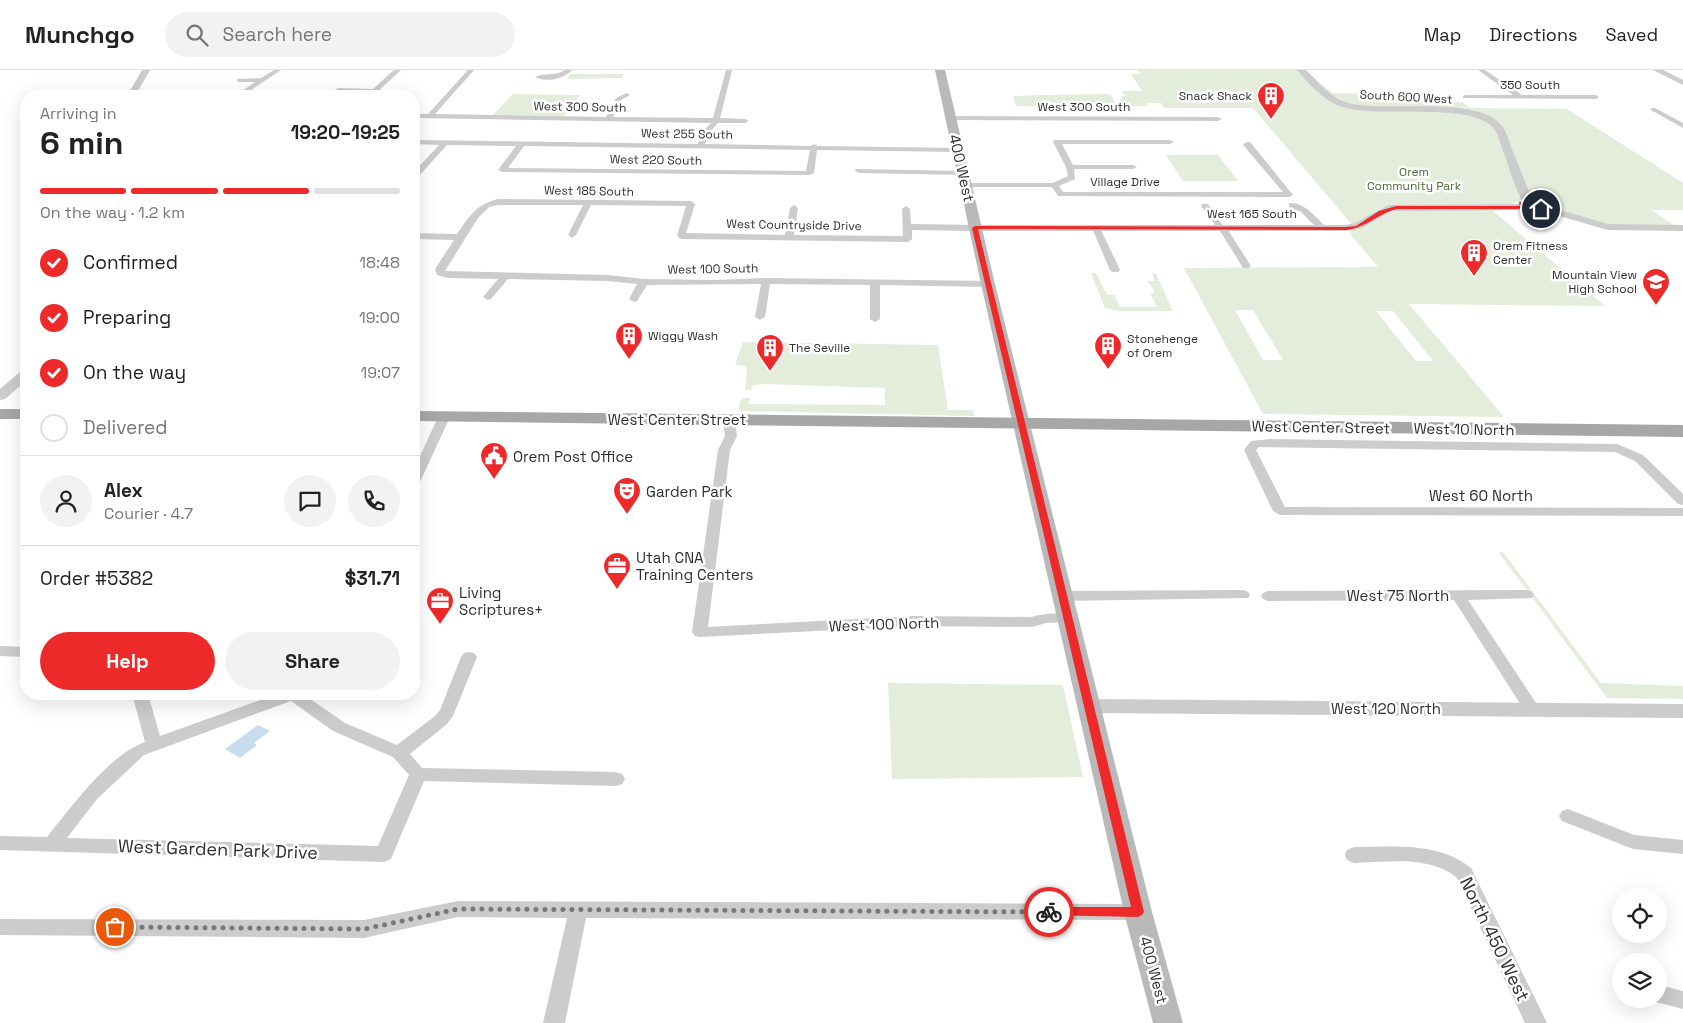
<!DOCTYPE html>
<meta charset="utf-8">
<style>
:root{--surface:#fff;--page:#f2f2f2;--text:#222;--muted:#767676;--line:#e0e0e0;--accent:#ed292a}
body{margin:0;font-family:"Space Grotesk",sans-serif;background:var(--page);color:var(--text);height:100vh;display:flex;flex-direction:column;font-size:19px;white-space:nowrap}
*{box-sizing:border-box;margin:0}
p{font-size:16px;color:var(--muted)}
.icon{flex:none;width:28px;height:28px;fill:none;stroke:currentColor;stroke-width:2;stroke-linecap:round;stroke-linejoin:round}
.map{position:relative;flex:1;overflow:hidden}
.side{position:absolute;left:20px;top:20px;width:400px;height:610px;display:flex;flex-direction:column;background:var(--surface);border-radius:20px;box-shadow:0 5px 20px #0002}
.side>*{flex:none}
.fabs{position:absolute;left:1612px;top:818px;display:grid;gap:10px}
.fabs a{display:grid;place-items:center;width:55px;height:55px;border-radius:50%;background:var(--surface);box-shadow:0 5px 20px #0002;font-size:25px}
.pin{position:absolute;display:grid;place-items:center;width:42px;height:42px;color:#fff;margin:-21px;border:2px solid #fff;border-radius:50%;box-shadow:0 1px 5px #0007}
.courier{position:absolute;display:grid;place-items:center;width:50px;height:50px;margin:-25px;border:4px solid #ed292a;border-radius:50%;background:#fff;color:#222;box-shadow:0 1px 6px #0007}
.summary em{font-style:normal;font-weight:700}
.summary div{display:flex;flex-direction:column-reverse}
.summary{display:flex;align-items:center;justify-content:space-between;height:85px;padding:0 20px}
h1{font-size:32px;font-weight:700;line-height:38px}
.bar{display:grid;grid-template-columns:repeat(4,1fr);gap:8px 5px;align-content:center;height:60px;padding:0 20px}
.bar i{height:6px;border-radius:4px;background:var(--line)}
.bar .on{background:var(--accent)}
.bar p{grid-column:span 4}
.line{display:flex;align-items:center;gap:12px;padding:0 20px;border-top:1px solid var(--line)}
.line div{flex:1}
.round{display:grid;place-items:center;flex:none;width:52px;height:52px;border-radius:26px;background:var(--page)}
ol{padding:0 20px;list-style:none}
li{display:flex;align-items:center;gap:15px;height:55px}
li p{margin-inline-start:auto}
li .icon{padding:5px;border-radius:50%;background:var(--accent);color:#fff;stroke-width:4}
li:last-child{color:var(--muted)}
li i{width:28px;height:28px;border:2px solid var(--line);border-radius:50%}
.cta{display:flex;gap:10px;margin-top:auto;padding:10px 20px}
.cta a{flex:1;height:58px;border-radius:30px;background:var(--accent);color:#fff;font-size:20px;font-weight:700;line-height:58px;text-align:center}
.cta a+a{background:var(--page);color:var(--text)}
header{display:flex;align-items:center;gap:30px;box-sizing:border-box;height:70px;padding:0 25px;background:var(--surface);border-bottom:1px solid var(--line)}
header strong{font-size:24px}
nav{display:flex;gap:28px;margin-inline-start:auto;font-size:18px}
.search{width:350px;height:45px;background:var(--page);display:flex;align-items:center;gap:12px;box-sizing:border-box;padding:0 18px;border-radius:28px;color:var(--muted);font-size:19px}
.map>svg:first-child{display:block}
.green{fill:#e4eddc;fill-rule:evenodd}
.water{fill:#c7dced}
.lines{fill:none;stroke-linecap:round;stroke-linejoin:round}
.minor{fill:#ccc;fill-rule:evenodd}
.tertiary{fill:#ccc;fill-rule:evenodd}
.secondary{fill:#b9b9b9;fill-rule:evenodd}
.primary{fill:#a7a7a7;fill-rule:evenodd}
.route{fill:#ed292a}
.done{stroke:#787878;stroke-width:5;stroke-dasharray:0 9}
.labels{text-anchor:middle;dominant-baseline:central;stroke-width:5;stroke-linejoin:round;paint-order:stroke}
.far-street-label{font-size:12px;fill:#2f2f2f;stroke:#fff}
.far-poi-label{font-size:12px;fill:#2f2f2f;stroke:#fff;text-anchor:start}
.far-park-label{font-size:12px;fill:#4e6d3a;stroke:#fff}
.street-label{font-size:15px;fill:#2f2f2f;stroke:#fff}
.poi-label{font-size:15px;fill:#2f2f2f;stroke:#fff;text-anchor:start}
.near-street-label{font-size:18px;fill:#2f2f2f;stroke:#fff}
</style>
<header>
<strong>Munchgo</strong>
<div class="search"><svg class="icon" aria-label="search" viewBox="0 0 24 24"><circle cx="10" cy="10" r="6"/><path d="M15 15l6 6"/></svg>Search here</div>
<nav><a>Map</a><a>Directions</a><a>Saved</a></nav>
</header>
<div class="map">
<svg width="1683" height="953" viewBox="0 0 1683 953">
<rect width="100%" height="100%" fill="#fff"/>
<g class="green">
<path d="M 1138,0 L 1305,0 L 1332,23 L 1382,24 L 1392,32 L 1462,32 L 1471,38 L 1567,39 L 1683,113 L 1683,140 L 1651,140 L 1674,155 L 1613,155 L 1557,140 L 1537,132 L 1521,130 L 1513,134 L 1487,136 L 1605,236 L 1409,234 L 1500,342 L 1503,345 L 1502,347 L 1263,344 L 1184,198 L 1378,197 L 1350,164 L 1353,156 L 1253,38 L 1164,38 L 1161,33 L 1146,33 L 1148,36 L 1123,36 L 1119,29 L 1123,29 L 1121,26 L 1125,26 L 1122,21 L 1142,21 L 1131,4 L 1140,4 ZM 1235,240 L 1253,240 L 1283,290 L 1263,290 ZM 1376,241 L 1393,241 L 1433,291 L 1416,291 Z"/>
<polygon points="570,4 624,4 622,8 567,9"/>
<polygon points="513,24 580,25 564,46 493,45"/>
<polygon points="1043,25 1106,24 1110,25 1118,37 1016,36 1013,26"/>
<polygon points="1166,85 1218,85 1238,111 1183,111"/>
<polygon points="1091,203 1096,203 1107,225 1114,225 1120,237 1157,237 1150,223 1154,223 1154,220 1147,211 1155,211 1152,203 1156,204 1173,241 1118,241 1105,238"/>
<polygon points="743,272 938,275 948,340 973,340 974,346 739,341 740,331 744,328 750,328 749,334 885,335 885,318 764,314 753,315 751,320 745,320 747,300 745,296 735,295"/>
<polygon points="1503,482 1601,613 1683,616 1683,629 1607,628 1499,483"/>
<polygon points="888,613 1063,615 1083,707 892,709"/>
</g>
<polygon class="water" points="258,655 270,661 254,673 257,675 240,688 225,679"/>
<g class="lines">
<g class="minor">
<polygon points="274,0 281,0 242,26 235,26 255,12 239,12 237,11 237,9 261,8"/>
<polygon points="394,0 401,0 373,26 366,26 369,23 338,22 335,20 338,18 373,19"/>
<path d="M 468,0 L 474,0 L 435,44 L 606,47 L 616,28 L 627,23 L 630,25 L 621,30 L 613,47 L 713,48 L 726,0 L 732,0 L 720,48 L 745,49 L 749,51 L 745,53 L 718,53 L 709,63 L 705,74 L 811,76 L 814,74 L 818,76 L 959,78 L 963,80 L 959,82 L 817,80 L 814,103 L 810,105 L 502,102 L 498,100 L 516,76 L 447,75 L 417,108 L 414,108 L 414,102 L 439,75 L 414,74 L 414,70 L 698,74 L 702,62 L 711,53 L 414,48 L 414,44 L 428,44 ZM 524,76 L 810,80 L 806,101 L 508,98 Z"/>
<path d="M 565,0 L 572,0 C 564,9 546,13 535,7 C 544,2 556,7 565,0 Z"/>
<polygon points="1478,0 1485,0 1522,25 1596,25 1599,27 1596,29 1463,28 1463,26 1465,25 1513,25"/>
<polygon points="1651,38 1655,38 1683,53 1683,58 1651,40"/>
<polygon points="947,46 1218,47 1222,49 1218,51 950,50 947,50"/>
<polygon points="1054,70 1170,70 1174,72 1170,74 1062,74 1073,95 1133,95 1137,97 1133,99 1074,99 1075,109 1059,116 1063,122 1283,122 1244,76 1243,74 1247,72 1250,72 1293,125 1289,127 1061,126 1058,126 1052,117 966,117 962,115 966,113 1053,113 1068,106 1066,97 1053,72"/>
<polygon points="856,99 964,101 968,103 964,105 859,103 855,101"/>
<path d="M 498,129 L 691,131 L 695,134 L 686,163 L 785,165 L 790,138 L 794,135 L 798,138 L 794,165 L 903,166 L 902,139 L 906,136 L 910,139 L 911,154 L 975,155 L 979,158 L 975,161 L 912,160 L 912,169 L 908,172 L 681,169 L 677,166 L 686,136 L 591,135 L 576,165 L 572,168 L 568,165 L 583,135 L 498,135 L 489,137 L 478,148 L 445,201 L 608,205 L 644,209 L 717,210 L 766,208 L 988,211 L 993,214 L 988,217 L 880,215 L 880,249 L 875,252 L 870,249 L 870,215 L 770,214 L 765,247 L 760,250 L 755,247 L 761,214 L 647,215 L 637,231 L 634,232 L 629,229 L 637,214 L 608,211 L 508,209 L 491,229 L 488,230 L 483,227 L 498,209 L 448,208 L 437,205 L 435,199 L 454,170 L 414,169 L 414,163 L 457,164 C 469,147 476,134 498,129 Z"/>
<path d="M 1289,133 C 1304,132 1315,146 1325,156 L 1325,160 L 1319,160 L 1301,142 L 1289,137 Z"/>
<polygon points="1202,134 1208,134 1223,156 1228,160 1251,196 1249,198 1243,198 1222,164 1201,136"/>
<polygon points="1096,155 1100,158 1120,200 1118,202 1112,202 1110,200 1092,158"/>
<polygon points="444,343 450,347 420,412 414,416 414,399 438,347"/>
<path d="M 729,346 L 735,350 L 737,366 L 730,380 L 708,557 L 913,546 L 1031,547 C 1045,543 1059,542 1073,546 L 1075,549 L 1073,552 L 1046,553 L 1032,557 L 913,556 L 700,567 L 695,566 L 692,562 L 718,380 L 725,366 L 723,350 Z"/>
<polygon points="1270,369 1617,374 1643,385 1683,424 1683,435 1678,434 1635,391 1615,382 1259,377 1256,380 1285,437 1683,438 1683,446 1280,445 1273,441 1244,380 1251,371"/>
<polygon points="1243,520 1248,522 1250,525 1248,528 1063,531 1058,529 1056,526 1058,523 1063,521"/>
<polygon points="1527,520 1532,522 1534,525 1532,528 1468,530 1540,639 1538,643 1532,645 1526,643 1454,530 1268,531 1263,529 1261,526 1263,523 1268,521"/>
<polygon points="0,576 26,577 26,587 0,586"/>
<path d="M 469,582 L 474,583 L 477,587 L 453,646 L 447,654 L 410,684 L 422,698 L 616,702 L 622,704 L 625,709 L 622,714 L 616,716 L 424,711 L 393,784 L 391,789 L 384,792 L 0,780 L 0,766 L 47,767 C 71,737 109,685 145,672 L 132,624 L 148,624 L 160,666 L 277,624 L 303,624 L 345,653 L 397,675 L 435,646 L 440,640 L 461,587 L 464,583 ZM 291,631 L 333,661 L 393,687 L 409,705 L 378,776 L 67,768 L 97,729 L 144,685 Z"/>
<polygon points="1568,739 1634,765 1683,770 1683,784 1633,779 1562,751 1559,746 1562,741"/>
<path d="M 1354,777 C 1393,777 1438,771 1471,798 L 1547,953 L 1525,953 L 1457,808 C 1430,785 1388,792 1354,793 L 1347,790 L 1345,785 L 1347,780 Z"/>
<polygon points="458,831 1138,834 1145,836 1148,842 1145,848 1138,850 586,848 565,953 543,953 567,848 458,847 364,868 0,865 0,849 364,850"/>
<polygon points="1663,916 1683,921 1683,939 1656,932 1654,929 1659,929 1659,917"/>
</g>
<g class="tertiary">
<polygon points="142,0 150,0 135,26 127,26"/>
<path d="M 1297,0 L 1306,0 C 1318,12 1331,28 1348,33 C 1384,43 1480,24 1503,57 C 1507,63 1509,72 1512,79 C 1519,96 1526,114 1533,132 L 1527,135 L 1527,139 L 1523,140 L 1391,141 L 1362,158 L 1346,161 L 975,161 L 969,158 L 975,155 L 1346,155 L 1355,153 L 1389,135 L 1524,134 C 1514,117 1509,96 1502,78 C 1500,72 1498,65 1495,60 C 1474,29 1373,51 1337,35 C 1322,28 1308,13 1297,0 Z"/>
<polygon points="1653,0 1663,0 1683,10 1683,15"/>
<polygon points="1542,135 1609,154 1683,155 1683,161 1608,160 1538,140 1537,138"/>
<polygon points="26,300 26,311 5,329 0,330 0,319 21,301"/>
<polygon points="1090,629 1683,634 1683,648 1090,643 1083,641 1080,636 1083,631"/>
</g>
<polygon class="secondary" points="935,0 945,0 995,214 1152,842 1183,953 1153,953 1124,842 981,214"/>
<g class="primary">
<rect x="0" y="339" width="26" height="10"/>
<polygon points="414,341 1683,355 1683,367 414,351"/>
</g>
</g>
<path class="route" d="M 1528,131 L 1541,134 L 1544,137 L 1541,140 L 1538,136 L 1524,134 L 1525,138 L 1516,139 L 1397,139 C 1377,144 1366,158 1346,160 L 978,159 L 1144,842 L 1142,845 L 1138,847 L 1045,845 L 1044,842 L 1045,838 L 1049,837 L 1131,837 L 972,158 L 975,156 L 1346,157 L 1356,156 L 1379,141 L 1396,136 L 1520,136 L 1519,132 Z"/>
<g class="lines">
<polyline class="done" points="115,857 364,859 458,839 1049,842"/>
</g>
<defs>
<symbol id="building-pin" viewBox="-11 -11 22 30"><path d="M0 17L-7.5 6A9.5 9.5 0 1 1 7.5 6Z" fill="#ed292a" stroke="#fff"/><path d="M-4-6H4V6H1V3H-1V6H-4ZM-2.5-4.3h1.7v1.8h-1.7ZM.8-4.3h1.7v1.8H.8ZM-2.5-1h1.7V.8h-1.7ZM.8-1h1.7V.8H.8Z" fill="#fff"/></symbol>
<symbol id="school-pin" viewBox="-11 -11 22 30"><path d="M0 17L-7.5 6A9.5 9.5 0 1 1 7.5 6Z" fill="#ed292a" stroke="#fff"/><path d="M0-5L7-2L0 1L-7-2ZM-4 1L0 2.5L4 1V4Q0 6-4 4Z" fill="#fff"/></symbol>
<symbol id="civic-pin" viewBox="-11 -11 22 30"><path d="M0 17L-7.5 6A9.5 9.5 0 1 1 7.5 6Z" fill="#ed292a" stroke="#fff"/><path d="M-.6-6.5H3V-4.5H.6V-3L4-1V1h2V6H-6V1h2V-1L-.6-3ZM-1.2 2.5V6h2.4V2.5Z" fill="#fff"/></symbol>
<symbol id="theatre-pin" viewBox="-11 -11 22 30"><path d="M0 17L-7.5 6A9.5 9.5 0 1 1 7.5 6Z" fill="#ed292a" stroke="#fff"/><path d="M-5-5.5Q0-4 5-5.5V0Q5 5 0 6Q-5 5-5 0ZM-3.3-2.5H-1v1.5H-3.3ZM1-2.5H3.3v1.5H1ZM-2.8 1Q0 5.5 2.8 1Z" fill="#fff"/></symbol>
<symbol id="office-pin" viewBox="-11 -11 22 30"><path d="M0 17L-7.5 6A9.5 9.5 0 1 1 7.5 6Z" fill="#ed292a" stroke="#fff"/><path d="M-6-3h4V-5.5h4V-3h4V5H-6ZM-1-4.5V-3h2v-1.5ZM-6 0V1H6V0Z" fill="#fff"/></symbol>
</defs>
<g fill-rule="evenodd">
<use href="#building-pin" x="1255" y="10" width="32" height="43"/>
<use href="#building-pin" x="1458" y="167" width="32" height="43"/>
<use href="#school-pin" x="1640" y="196" width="32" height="43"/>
<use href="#building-pin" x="613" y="250" width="32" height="43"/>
<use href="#building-pin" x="1092" y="260" width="32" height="43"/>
<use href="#building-pin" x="754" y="262" width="32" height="43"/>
<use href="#civic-pin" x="478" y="370" width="32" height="43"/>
<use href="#theatre-pin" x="611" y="405" width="32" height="43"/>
<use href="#office-pin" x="601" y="480" width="32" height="43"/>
<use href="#office-pin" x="424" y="515" width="32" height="43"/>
</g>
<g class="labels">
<g class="far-street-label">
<text x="1530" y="15">350 South</text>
<text transform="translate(1406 27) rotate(3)">South 600 West</text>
<text transform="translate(580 37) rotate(1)">West 300 South</text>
<text x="1084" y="37">West 300 South</text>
<text transform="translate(687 64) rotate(1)">West 255 South</text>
<text transform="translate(656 90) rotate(1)">West 220 South</text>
<text x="1125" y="112">Village Drive</text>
<text transform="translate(589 121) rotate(1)">West 185 South</text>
<text x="1252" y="144">West 165 South</text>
<text transform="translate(794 155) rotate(1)">West Countryside Drive</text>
<text transform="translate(713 199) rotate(-1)">West 100 South</text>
</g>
<g class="far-poi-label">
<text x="1252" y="26" text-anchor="end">Snack Shack</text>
<text x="1493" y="176">Orem Fitness<tspan x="1493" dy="14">Center</tspan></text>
<text x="1637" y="205" text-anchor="end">Mountain View<tspan x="1637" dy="14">High School</tspan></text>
<text x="648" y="266">Wiggy Wash</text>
<text x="1127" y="269">Stonehenge<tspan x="1127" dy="14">of Orem</tspan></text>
<text x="789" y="278">The Seville</text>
</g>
<g class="far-park-label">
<text x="1414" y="102">Orem<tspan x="1414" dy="14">Community Park</tspan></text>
</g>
<g class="street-label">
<text transform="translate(962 98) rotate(77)">400 West</text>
<text x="677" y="349">West Center Street</text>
<text transform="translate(1321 357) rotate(1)">West Center Street</text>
<text transform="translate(1464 359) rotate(1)">West 10 North</text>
<text x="1481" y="425">West 60 North</text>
<text x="1398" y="525">West 75 North</text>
<text transform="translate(884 554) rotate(-2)">West 100 North</text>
<text x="1386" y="638">West 120 North</text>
<text transform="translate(1154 900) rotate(75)">400 West</text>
</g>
<g class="poi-label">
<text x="513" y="386">Orem Post Office</text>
<text x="646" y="421">Garden Park</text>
<text x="636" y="487">Utah CNA<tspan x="636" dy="17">Training Centers</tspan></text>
<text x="459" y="522">Living<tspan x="459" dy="17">Scriptures+</tspan></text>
</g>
<g class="near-street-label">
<text transform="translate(218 779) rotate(2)">West Garden Park Drive</text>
<text transform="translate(1495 869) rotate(64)">North 450 West</text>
</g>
</g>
</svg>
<div class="fabs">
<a><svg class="icon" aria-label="locate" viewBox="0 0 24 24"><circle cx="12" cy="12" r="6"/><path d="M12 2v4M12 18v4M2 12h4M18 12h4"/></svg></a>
<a><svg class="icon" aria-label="layers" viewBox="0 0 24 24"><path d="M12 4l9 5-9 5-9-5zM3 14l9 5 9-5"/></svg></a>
</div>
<div class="pin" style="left:115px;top:857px;background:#ea580c"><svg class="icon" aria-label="bag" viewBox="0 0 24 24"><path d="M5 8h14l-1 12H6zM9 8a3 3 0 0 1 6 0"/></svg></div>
<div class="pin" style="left:1541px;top:139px;background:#1f2937"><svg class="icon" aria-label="home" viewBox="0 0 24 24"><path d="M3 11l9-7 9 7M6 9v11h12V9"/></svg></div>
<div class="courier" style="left:1049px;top:842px"><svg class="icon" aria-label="bike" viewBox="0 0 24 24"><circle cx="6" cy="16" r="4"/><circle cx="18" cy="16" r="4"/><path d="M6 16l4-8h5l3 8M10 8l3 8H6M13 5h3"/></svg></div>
<section class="side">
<div class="summary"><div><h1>6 min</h1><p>Arriving in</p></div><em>19:20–19:25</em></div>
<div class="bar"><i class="on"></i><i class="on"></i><i class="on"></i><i></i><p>On the way · 1.2 km</p></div>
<ol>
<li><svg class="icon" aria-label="check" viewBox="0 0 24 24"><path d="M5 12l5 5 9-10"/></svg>Confirmed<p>18:48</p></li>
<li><svg class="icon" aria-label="check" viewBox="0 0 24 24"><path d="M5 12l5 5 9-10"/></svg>Preparing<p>19:00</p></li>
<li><svg class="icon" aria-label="check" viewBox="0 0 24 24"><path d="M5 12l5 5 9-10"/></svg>On the way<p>19:07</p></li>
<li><i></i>Delivered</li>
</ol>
<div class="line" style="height:90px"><a class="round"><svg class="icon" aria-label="person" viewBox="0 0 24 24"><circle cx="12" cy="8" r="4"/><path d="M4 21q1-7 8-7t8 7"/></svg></a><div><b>Alex</b><p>Courier · 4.7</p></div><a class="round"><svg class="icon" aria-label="chat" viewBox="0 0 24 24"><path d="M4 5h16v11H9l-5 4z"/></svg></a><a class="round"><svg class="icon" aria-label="phone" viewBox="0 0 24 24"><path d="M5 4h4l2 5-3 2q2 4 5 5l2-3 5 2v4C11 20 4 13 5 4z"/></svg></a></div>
<div class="line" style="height:65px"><div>Order #5382</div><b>$31.71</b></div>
<div class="cta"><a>Help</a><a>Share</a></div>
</section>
</div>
